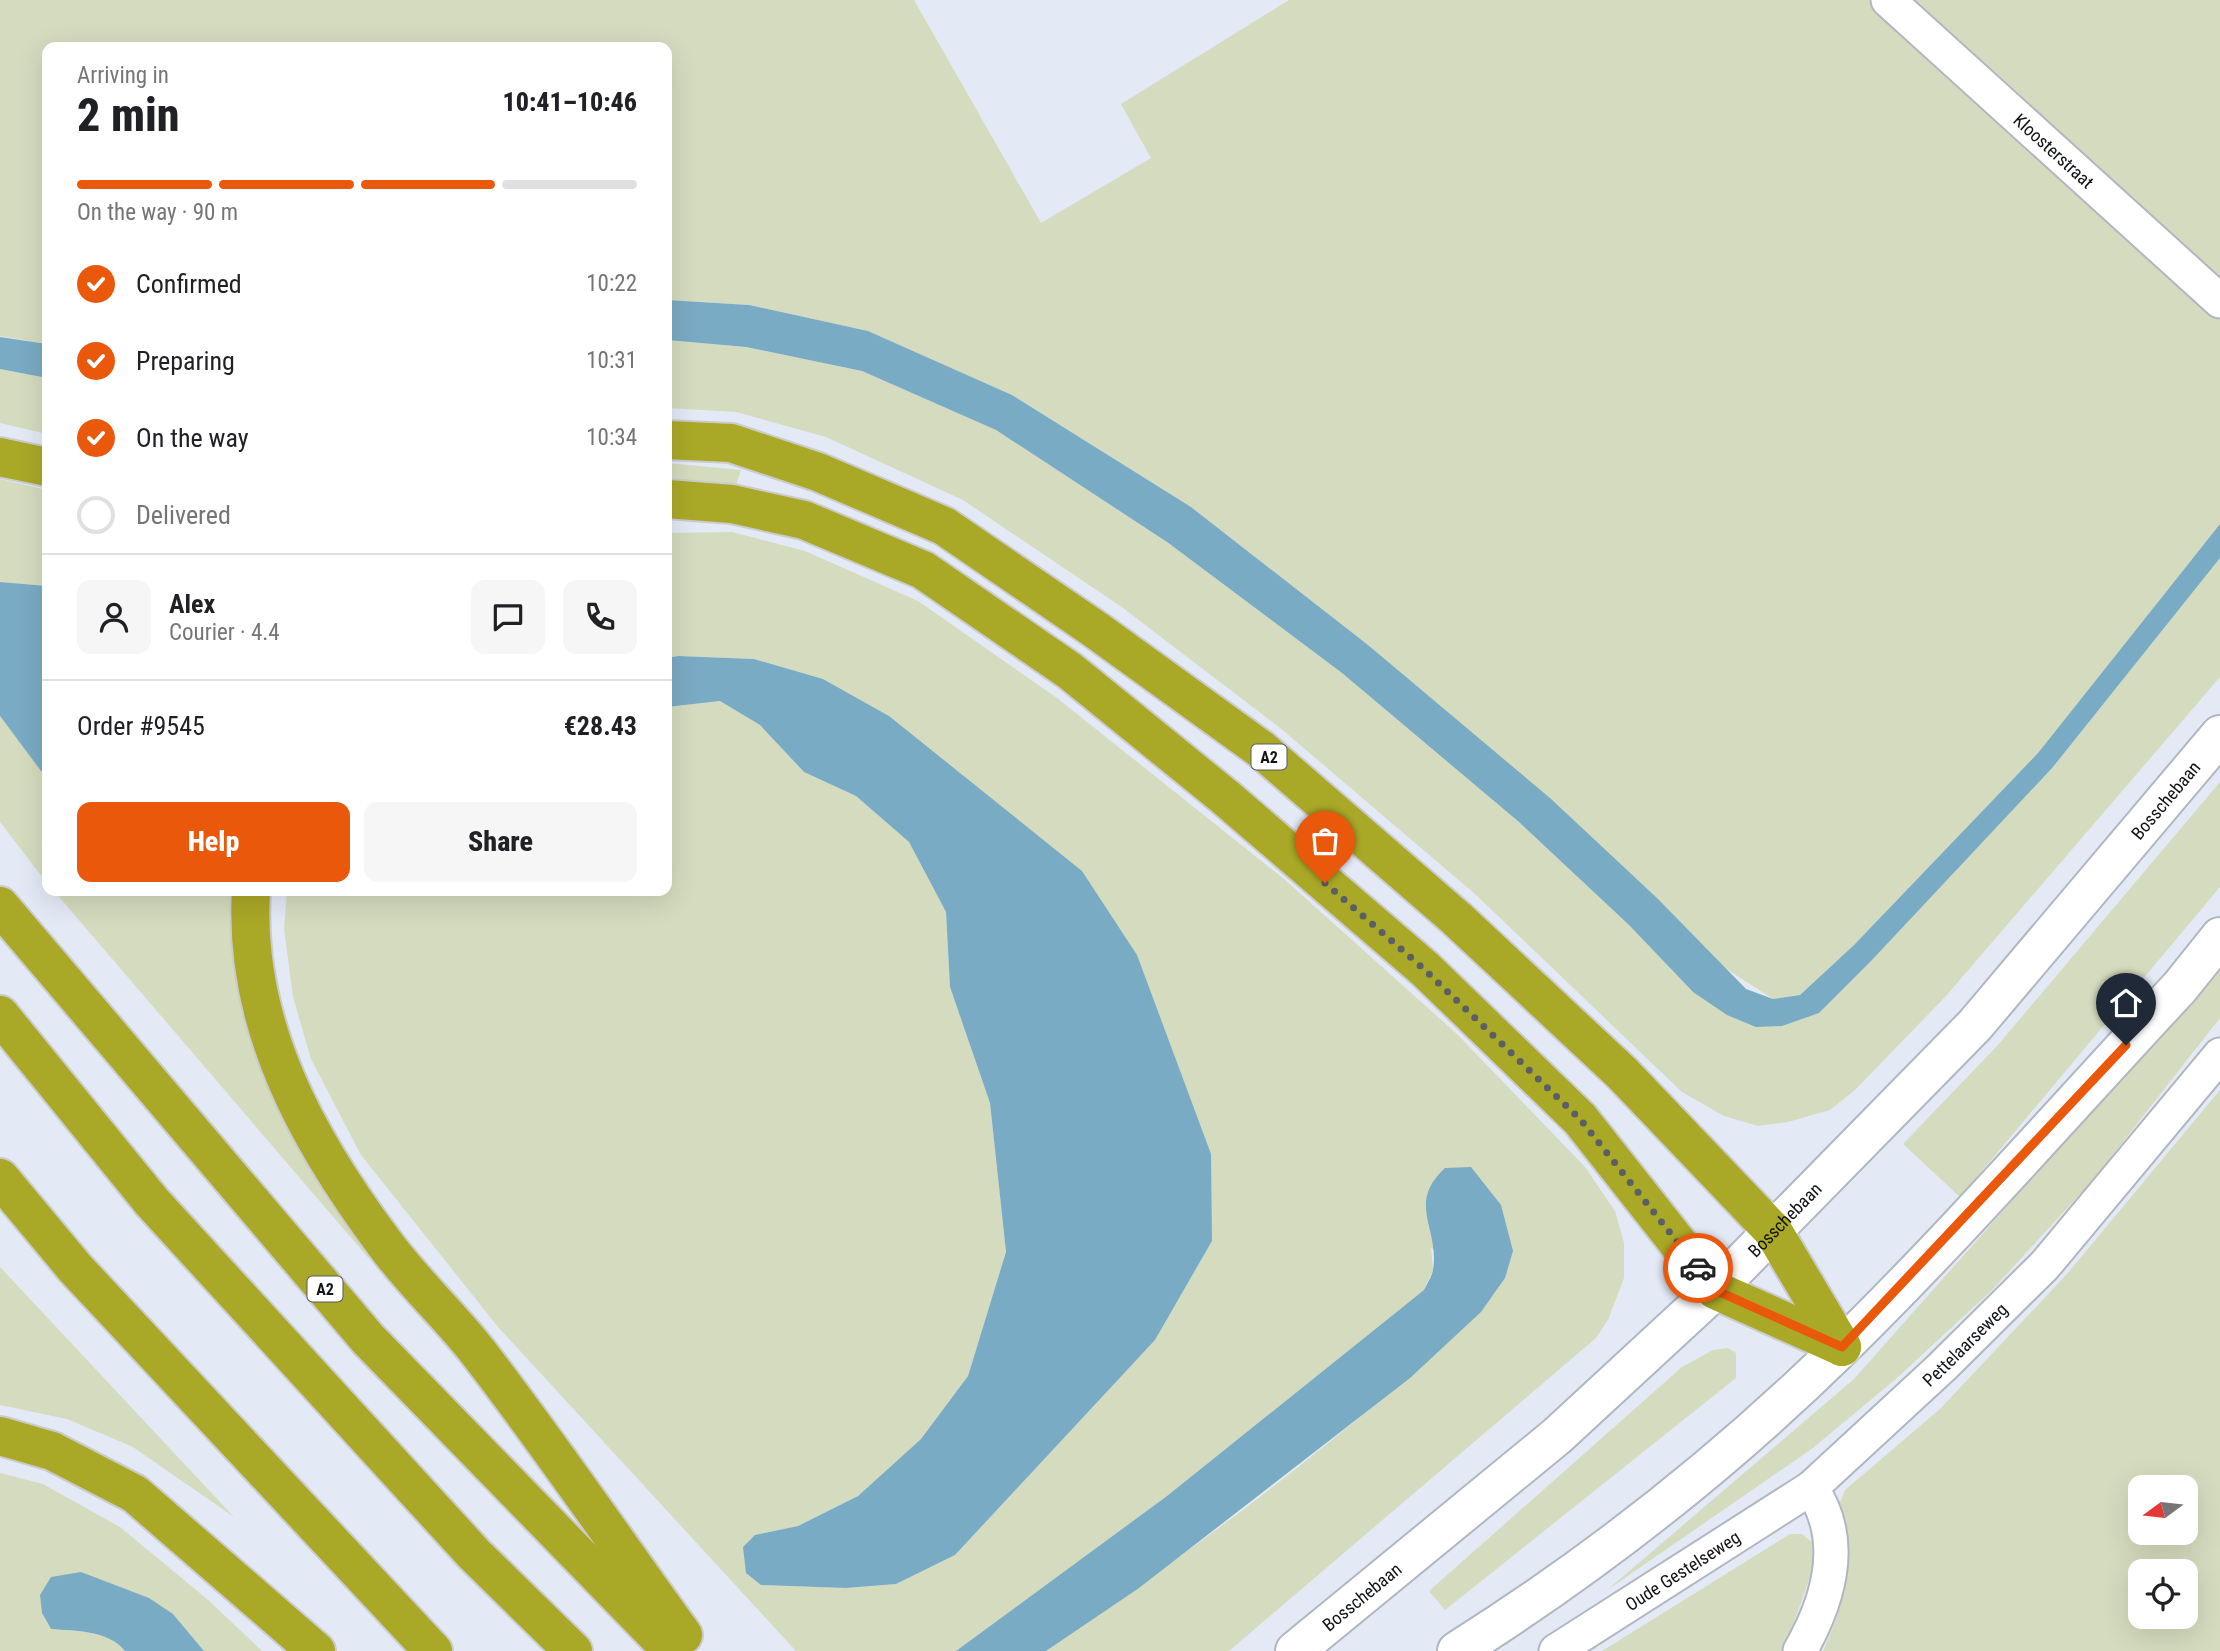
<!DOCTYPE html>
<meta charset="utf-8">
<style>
:root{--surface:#fff;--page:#f6f6f6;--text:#202124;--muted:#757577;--line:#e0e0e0;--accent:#ea580c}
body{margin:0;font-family:"Roboto Condensed",sans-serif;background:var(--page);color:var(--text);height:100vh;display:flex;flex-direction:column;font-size:26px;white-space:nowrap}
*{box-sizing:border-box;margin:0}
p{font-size:23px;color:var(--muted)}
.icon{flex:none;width:38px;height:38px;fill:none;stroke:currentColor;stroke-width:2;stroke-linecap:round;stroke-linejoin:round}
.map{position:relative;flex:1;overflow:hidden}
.sheet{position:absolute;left:42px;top:42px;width:630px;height:854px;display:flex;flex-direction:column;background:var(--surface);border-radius:14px;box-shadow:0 7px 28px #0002}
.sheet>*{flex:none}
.needle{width:46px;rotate:255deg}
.fabs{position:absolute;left:2128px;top:1475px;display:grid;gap:14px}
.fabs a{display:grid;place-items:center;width:70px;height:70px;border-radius:14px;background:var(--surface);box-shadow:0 7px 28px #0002;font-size:35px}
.pin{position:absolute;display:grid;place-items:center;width:60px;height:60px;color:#fff;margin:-72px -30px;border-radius:50% 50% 50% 0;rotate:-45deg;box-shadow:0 0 7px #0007}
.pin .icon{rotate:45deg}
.courier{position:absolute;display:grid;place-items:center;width:70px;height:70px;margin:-35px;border:5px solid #ea580c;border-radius:50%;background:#fff;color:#222;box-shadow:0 2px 9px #0007}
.headline em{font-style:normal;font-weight:800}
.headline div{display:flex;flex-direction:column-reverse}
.headline{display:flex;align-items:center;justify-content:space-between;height:119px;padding:0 35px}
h1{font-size:46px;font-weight:800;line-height:52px}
.bar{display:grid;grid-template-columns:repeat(4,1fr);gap:10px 7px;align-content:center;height:84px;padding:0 35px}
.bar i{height:9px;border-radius:5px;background:var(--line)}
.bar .active{background:var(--accent)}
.bar p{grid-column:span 4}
.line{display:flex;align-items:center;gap:18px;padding:0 35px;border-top:2px solid var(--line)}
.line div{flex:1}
.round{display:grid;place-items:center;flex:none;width:74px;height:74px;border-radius:14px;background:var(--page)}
ol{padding:0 35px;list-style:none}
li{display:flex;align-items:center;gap:21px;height:77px}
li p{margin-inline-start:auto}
li .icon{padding:7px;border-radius:50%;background:var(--accent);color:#fff;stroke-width:4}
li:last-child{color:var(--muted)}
li i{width:38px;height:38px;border:4px solid var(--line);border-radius:50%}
.action{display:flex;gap:14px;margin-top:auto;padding:14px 35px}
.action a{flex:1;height:80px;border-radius:14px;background:var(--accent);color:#fff;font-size:28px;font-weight:800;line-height:80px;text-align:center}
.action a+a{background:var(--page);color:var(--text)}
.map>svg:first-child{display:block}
.green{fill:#d5dbbe;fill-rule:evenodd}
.water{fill:#7aabc4}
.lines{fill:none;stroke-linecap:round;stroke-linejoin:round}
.street-casing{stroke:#b0b7c1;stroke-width:37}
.secondary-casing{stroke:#b0b7c1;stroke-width:42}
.highway-casing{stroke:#cbcbcc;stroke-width:42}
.street{stroke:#fff;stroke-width:33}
.secondary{stroke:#fff;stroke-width:38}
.highway{stroke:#aaa827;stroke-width:38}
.done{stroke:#5a5f65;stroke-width:7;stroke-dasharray:0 12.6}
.route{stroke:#ea580c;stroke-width:9}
.labels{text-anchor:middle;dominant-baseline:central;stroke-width:7;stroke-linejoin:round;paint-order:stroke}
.shield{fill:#fff;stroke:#585a5d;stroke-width:2}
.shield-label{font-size:16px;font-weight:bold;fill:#111417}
.street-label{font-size:18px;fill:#111417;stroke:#fff}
</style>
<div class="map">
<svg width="2220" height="1651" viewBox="0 0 2220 1651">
<rect width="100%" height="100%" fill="#e3eaf5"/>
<g class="green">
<polygon points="0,0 914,0 1041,223 1151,158 1121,104 1289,0 1870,0 2220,320 2220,524 2038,753 1854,945 1800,995 1773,999 1722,966 1368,645 1191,507 1012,395 868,331 749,305 667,300 667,47 47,47 47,344 0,336"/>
<polygon points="1912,0 2220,0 2220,285"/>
<polygon points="667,340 746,347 862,371 996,430 1167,542 1342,673 1519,822 1629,925 1693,992 1819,1013 2053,767 2220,558 2220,677 1946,996 1855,1090 1830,1110 1788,1122 1758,1126 1724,1116 1682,1092 1475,894 1279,727 1123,608 963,500 826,437 736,412 667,408"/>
<polygon points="0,369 47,378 47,434 0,423"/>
<polygon points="667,463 741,470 736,485 667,481"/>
<polygon points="0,479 47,490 47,586 0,582"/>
<path d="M 732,532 L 805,551 L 918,601 L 1057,698 L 1284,879 L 1458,1035 L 1585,1167 L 1615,1211 L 1624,1243 L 1624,1278 L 1608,1320 L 1596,1338 L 1229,1651 L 1046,1651 C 1197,1548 1346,1436 1481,1312 L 1431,1247 L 1433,1270 L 1424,1290 L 1167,1496 L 956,1651 L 796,1651 L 498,1327 L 361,1155 L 311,1059 L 293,997 L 284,929 L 287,891 L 667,891 L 667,707 L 720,701 L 760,725 L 804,772 L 856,796 L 909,842 L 946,912 L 950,987 L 990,1103 L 1006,1252 L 968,1376 L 921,1439 L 858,1496 L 798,1526 L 755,1535 L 761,1585 L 846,1588 L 896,1584 L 955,1555 L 1155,1340 L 1212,1241 L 889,716 L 823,679 L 754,659 L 678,656 L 667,658 L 667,533 Z"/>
<polygon points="0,716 47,779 47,883 0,822"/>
<polygon points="2220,782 2220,887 1960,1197 1903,1144 1998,1045"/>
<path d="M 54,891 L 234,891 C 230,975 248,1060 290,1134 C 314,1178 344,1219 371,1261 Z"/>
<polygon points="2220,966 2220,1018 2093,1180 1992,1290 1897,1378 1813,1448 1606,1591 1854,1379"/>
<path d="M 2220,1090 L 2220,1651 L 1823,1651 C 1842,1611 1860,1553 1836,1512 L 1845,1490 L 1940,1409 L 2067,1274 ZM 2140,1488 L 2186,1488 L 2186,1533 L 2140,1533 ZM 2140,1572 L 2186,1572 L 2186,1617 L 2140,1617 Z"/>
<polygon points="0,1267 234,1517 133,1447 67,1419 0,1405"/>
<polygon points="1728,1348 1736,1353 1736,1378 1445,1610 1429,1591 1682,1367 1713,1350"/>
<path d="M 0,1473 L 43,1484 L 120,1527 L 207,1599 L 262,1651 L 204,1651 L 173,1614 L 40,1595 L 42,1613 L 51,1629 C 76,1631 108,1630 125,1651 L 0,1651 Z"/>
<polygon points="1790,1534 1802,1534 1813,1543 1812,1571 1784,1651 1602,1651"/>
</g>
<g class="water">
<polygon points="667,300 749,305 868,331 1012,395 1191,507 1368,645 1550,798 1658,899 1746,989 1773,999 1800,995 1854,945 2038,753 2220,524 2220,558 2053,767 1871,961 1819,1013 1782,1026 1756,1027 1727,1015 1693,992 1629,925 1519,822 1342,673 1167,542 996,430 862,371 746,347 667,340"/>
<polygon points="0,337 47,344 47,378 0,369"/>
<polygon points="0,582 47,586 47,779 0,716"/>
<polygon points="678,656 754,659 823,679 889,716 1082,871 1137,955 1211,1154 1212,1241 1155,1340 955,1555 896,1584 846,1588 761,1585 746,1573 743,1547 755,1535 798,1526 858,1496 921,1439 968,1376 1006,1252 990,1103 950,987 946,912 909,842 856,796 804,772 760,725 720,701 667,707 667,658"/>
<path d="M 1471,1167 L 1501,1205 L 1513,1251 L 1505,1278 L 1481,1312 L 1410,1378 L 1139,1588 L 1046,1651 L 956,1651 L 1167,1496 L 1424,1290 C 1427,1284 1432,1276 1433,1270 C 1440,1228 1406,1204 1445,1168 Z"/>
<path d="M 81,1572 L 149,1598 L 173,1614 L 204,1651 L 125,1651 C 108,1630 76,1631 51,1629 L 42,1613 L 40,1595 L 51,1577 Z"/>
</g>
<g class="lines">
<defs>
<g id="street">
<path id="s1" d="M 1888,0 L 2220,301"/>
<path id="s2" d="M 1556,1651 L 1811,1488 L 1942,1367 L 2045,1265 L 2220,1055"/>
<path d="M 1800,1651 C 1829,1600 1847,1540 1811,1488"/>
</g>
<g id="secondary">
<path id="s3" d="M 1295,1651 L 1557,1436 L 1715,1290 L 1975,1025 L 2220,735"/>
<path d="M 1457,1651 C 1595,1564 1727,1460 1843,1346 C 1960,1231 2068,1107 2180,987 L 2220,937"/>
</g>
<g id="highway">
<polyline points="667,440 731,443 818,472 944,526 1096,630 1262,750 1456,918 1622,1073 1773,1231 1842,1347"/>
<polyline points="0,457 47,467"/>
<polyline points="667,499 732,504 804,520 923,570 1070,671 1225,797 1425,969 1580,1119 1715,1290 1842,1347"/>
<path d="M 251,891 C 243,1024 307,1140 385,1244 C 413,1282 449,1315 478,1352 C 549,1444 615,1541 683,1635"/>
<polyline points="0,906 368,1339 672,1651"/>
<polyline points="0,1015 152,1202 474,1554 573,1651"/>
<polyline points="0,1178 75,1268 433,1651"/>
<polyline points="0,1436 52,1451 135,1494 316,1651"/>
</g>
</defs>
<use href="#street" class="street-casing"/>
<use href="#secondary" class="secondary-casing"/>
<use href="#highway" class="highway-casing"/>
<use href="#street" class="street"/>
<use href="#secondary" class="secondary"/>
<use href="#highway" class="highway"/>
</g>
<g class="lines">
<polyline class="done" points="1325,883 1424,969 1580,1119 1698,1268"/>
<polyline class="route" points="1698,1268 1715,1290 1842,1347 2126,1045"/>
</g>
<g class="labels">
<g class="shield">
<rect x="1251.5" y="744.5" width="35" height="25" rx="5"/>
<rect x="307.5" y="1276.5" width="35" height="25" rx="5"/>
</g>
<g class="shield-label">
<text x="1269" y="757">A2</text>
<text x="325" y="1289">A2</text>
</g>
<g class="street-label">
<text stroke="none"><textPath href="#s1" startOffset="224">Kloosterstraat</textPath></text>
<text stroke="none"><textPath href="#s3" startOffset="1220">Bosschebaan</textPath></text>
<text stroke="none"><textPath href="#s3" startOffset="653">Bosschebaan</textPath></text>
<text stroke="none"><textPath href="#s2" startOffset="513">Pettelaarseweg</textPath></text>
<text stroke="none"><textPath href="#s2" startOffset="150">Oude Gestelseweg</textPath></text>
<text stroke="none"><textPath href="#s3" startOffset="86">Bosschebaan</textPath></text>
</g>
</g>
</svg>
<div class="fabs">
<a><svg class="needle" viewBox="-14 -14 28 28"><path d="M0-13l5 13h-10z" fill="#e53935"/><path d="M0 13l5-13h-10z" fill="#757577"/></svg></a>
<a><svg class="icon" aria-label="locate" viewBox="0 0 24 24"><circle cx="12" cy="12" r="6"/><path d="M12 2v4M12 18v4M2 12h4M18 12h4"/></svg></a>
</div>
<div class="pin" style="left:1325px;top:883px;background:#ea580c"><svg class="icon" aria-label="bag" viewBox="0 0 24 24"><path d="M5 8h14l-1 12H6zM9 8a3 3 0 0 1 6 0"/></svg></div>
<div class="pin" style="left:2126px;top:1045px;background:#1f2937"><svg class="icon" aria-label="home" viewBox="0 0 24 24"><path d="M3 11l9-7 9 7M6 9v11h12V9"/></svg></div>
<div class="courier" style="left:1698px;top:1268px"><svg class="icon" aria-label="car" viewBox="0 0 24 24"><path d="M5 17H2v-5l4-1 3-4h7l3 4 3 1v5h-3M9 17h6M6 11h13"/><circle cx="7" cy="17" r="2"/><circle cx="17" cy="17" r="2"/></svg></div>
<section class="sheet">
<div class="headline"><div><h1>2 min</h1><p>Arriving in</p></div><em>10:41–10:46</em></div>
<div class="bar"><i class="active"></i><i class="active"></i><i class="active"></i><i></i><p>On the way · 90 m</p></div>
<ol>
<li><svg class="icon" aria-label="check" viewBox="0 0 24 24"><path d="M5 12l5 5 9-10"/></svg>Confirmed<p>10:22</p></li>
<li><svg class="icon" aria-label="check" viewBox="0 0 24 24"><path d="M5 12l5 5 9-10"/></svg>Preparing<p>10:31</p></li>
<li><svg class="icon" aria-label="check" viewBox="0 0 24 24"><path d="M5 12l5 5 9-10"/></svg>On the way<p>10:34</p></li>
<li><i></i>Delivered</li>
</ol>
<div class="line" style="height:126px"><a class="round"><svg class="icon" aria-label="person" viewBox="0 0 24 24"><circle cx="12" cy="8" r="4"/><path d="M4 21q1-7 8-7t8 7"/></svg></a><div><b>Alex</b><p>Courier · 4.4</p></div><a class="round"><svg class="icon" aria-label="chat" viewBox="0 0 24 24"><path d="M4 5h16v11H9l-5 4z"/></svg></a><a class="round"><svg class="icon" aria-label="phone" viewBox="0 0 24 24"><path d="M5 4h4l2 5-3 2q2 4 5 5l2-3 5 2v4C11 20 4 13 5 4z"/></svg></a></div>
<div class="line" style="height:91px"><div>Order #9545</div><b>€28.43</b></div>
<div class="action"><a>Help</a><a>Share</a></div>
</section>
</div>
